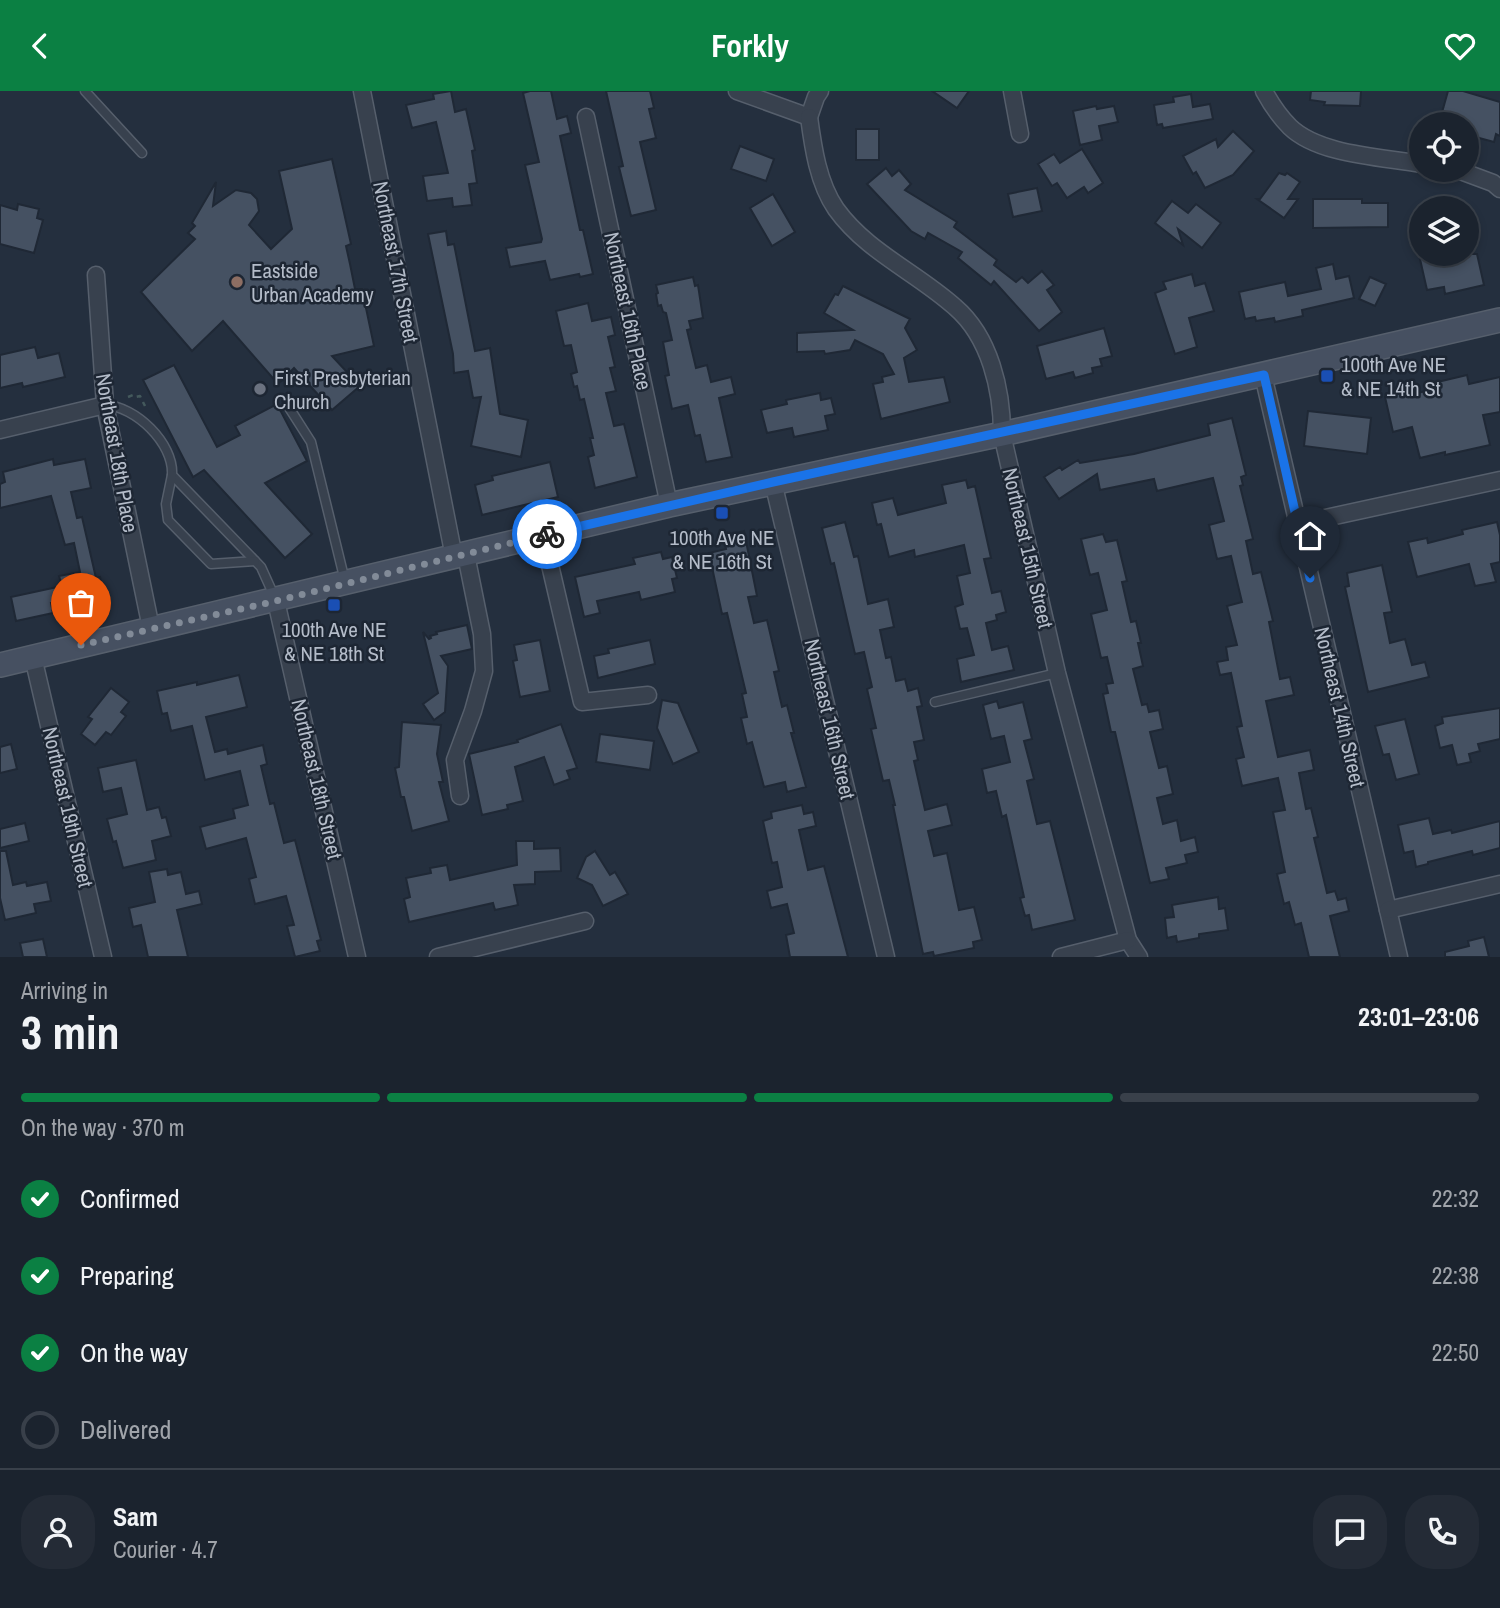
<!DOCTYPE html>
<meta charset="utf-8">
<style>
:root{--surface:#1b232e;--page:#242b36;--text:#f1f3f6;--muted:#a0a4aa;--line:#39404a;--accent:#0b8043}
body{margin:0;font-family:"Archivo Narrow",sans-serif;background:var(--page);color:var(--text);height:100vh;display:flex;flex-direction:column;font-size:26px;white-space:nowrap}
*{box-sizing:border-box;margin:0}
p{font-size:23px;color:var(--muted)}
.icon{flex:none;width:38px;height:38px;fill:none;stroke:currentColor;stroke-width:2;stroke-linecap:round;stroke-linejoin:round}
.map{position:relative;height:866px;overflow:hidden}
.drawer{display:flex;flex-direction:column;background:var(--surface);flex:1}
.drawer>*{flex:none}
.controls{position:absolute;left:1409px;top:21px;display:grid;gap:14px}
.controls a{display:grid;place-items:center;width:70px;height:70px;border-radius:50%;background:var(--surface);box-shadow:0 4px 10px #0003,0 0 0 2px var(--line);font-size:35px}
.pin{position:absolute;display:grid;place-items:center;width:60px;height:60px;color:#fff;margin:-72px -30px;border-radius:50% 50% 50% 0;rotate:-45deg;box-shadow:0 0 7px #0007}
.pin .icon{rotate:45deg}
.courier{position:absolute;display:grid;place-items:center;width:70px;height:70px;margin:-35px;border:5px solid #1a73e8;border-radius:50%;background:#fff;color:#222;box-shadow:0 2px 9px #0007}
.head em{font-style:normal;font-weight:700}
.head div{display:flex;flex-direction:column-reverse}
.head{display:flex;align-items:center;justify-content:space-between;height:119px;padding:0 21px}
h1{font-size:46px;font-weight:700;line-height:52px}
.bar{display:grid;grid-template-columns:repeat(4,1fr);gap:10px 7px;align-content:center;height:84px;padding:0 21px}
.bar i{height:9px;border-radius:5px;background:var(--line)}
.bar .on{background:var(--accent)}
.bar p{grid-column:span 4}
.line{display:flex;align-items:center;gap:18px;padding:0 21px;border-top:2px solid var(--line)}
.line div{flex:1}
.round{display:grid;place-items:center;flex:none;width:74px;height:74px;border-radius:28px;background:var(--page)}
ol{padding:0 21px;list-style:none}
li{display:flex;align-items:center;gap:21px;height:77px}
li p{margin-inline-start:auto}
li .icon{padding:7px;border-radius:50%;background:var(--accent);color:#fff;stroke-width:4}
li:last-child{color:var(--muted)}
li i{width:38px;height:38px;border:4px solid var(--line);border-radius:50%}
header{display:flex;justify-content:space-between;align-items:center;height:91px;padding:0 21px;background:var(--accent);color:#fff;font-size:32px;font-weight:700}
.map>svg:first-child{display:block}
.building{fill:#455162;stroke:#1f2835;stroke-width:2}
.lines{fill:none;stroke-linecap:round;stroke-linejoin:round}
.lane-casing{stroke:#565f6c;stroke-width:11}
.street-casing{stroke:#565f6c;stroke-width:19}
.secondary-casing{stroke:#565f6c;stroke-width:26}
.path{stroke:#44595c;stroke-width:2.5;stroke-dasharray:5 5;stroke-linecap:butt}
.lane{stroke:#38414e;stroke-width:8}
.street{stroke:#38414e;stroke-width:16}
.secondary{stroke:#465061;stroke-width:23}
.done{stroke:#828b98;stroke-width:7;stroke-dasharray:0 12.6}
.route{stroke:#1a73e8;stroke-width:9}
.education-dot{fill:#8d6e63;stroke:#1d2633;stroke-width:2.5}
.transit-dot{fill:#1a4fb4;stroke:#1d2633;stroke-width:2.5}
.worship-dot{fill:#6b7280;stroke:#1d2633;stroke-width:2.5}
.labels{text-anchor:middle;dominant-baseline:central;stroke-width:5;stroke-linejoin:round;paint-order:stroke}
.street-label{font-size:21px;fill:#b4bcc9;stroke:#1d2633}
.poi-label{font-size:21px;fill:#b4bcc9;stroke:#1d2633;text-anchor:start}
</style>
<header><svg class="icon" aria-label="back" viewBox="0 0 24 24"><path d="M15 5l-7 7 7 7"/></svg>Forkly<svg class="icon" aria-label="heart" viewBox="0 0 24 24"><path d="M12 20l-8-8c-3-5 5-10 8-4 3-6 11-1 8 4z"/></svg></header>
<div class="map">
<svg width="1500" height="866" viewBox="0 0 1500 866">
<rect width="100%" height="100%" fill="#242f3e"/>
<g class="building">
<polygon points="451,0 455,21 466,18 475,59 472,60 477,92 469,93 472,114 453,116 452,107 427,110 423,85 448,82 436,31 412,37 406,14 434,8 433,3"/>
<polygon points="530,0 551,0 557,28 567,25 571,42 560,45 580,139 583,139 593,183 580,186 579,183 550,189 545,170 510,176 506,157 541,151 542,148 525,74 539,71 523,2"/>
<polygon points="606,0 650,0 654,17 649,18 656,47 640,51 656,119 631,125 619,76 623,75"/>
<polygon points="932,0 969,0 957,17"/>
<polygon points="1311,0 1361,0 1360,15 1324,14 1325,11 1310,9"/>
<polygon points="1448,0 1463,0 1500,11 1500,45 1496,43 1494,51 1468,44 1471,33 1441,25"/>
<polygon points="1191,3 1193,16 1210,13 1213,28 1163,37 1162,33 1157,34 1154,14 1174,11 1173,6"/>
<polygon points="1096,15 1097,18 1114,15 1118,31 1099,35 1102,49 1080,54 1073,20"/>
<rect x="856" y="38" width="23" height="31"/>
<polygon points="1233,40 1254,60 1233,84 1205,97 1196,81 1193,83 1183,65 1216,48 1218,56"/>
<polygon points="740,55 774,68 766,90 731,78"/>
<polygon points="1082,58 1103,92 1088,102 1084,96 1067,107 1057,92 1052,95 1038,73 1054,63 1060,72"/>
<polygon points="332,68 351,153 346,155 350,173 355,198 362,198 374,255 332,265 360,295 332,319 294,277 278,293 223,230 192,260 141,201 195,148 188,142 195,135 192,132 216,91 213,115 236,99 251,102 257,108 259,120 249,134 271,158 292,138 279,80"/>
<polygon points="886,77 892,85 899,79 911,93 905,99 957,131 954,136 997,169 994,174 1016,191 1022,186 1028,192 1042,180 1054,194 1047,199 1062,221 1039,240 994,190 991,194 958,167 962,161 928,142 925,148 911,140 867,93"/>
<polygon points="1279,82 1285,84 1287,82 1300,91 1288,108 1298,108 1284,127 1257,108 1260,108"/>
<polygon points="1037,97 1042,120 1013,126 1008,103"/>
<polygon points="773,103 795,141 772,155 750,117"/>
<polygon points="1313,108 1362,108 1362,112 1388,112 1388,136 1313,137"/>
<polygon points="1172,110 1188,122 1196,113 1221,132 1202,157 1178,138 1183,154 1155,132"/>
<polygon points="18,113 39,118 37,127 43,129 34,162 0,153 0,114 17,119"/>
<polygon points="446,140 448,154 454,153 475,260 490,257 500,323 528,329 521,366 471,355 481,306 473,307 468,280 454,282 453,263 428,143"/>
<polygon points="1441,163 1477,163 1484,194 1445,203 1444,196 1427,199 1420,168"/>
<polygon points="1333,173 1336,188 1349,185 1354,207 1302,219 1303,225 1275,231 1274,227 1256,230 1255,226 1245,228 1239,201 1285,191 1288,205 1321,198 1316,177"/>
<polygon points="1192,183 1195,195 1205,192 1214,220 1189,227 1197,256 1175,263 1155,202 1166,198 1163,191"/>
<polygon points="693,186 695,195 698,194 703,227 689,230 691,238 687,239 696,277 707,274 711,291 731,286 735,303 719,307 732,366 706,371 700,344 695,345 688,314 672,318 665,285 669,284 663,251 672,249 666,222 663,221 661,214 658,215 656,203 658,202 656,194"/>
<polygon points="1370,186 1386,193 1375,215 1359,208"/>
<polygon points="843,195 910,228 905,237 917,259 904,267 909,291 944,286 950,311 881,328 873,293 883,291 882,286 894,283 883,263 855,249 850,259 825,263 824,260 797,261 797,242 853,239 824,222 835,203 838,204"/>
<polygon points="588,212 592,230 611,226 615,244 608,246 615,276 610,277 616,300 606,302 614,335 624,333 637,386 595,397 588,366 594,364 590,347 593,347 584,308 580,309 577,295 574,296 571,283 577,281 571,254 564,255 556,220"/>
<polygon points="1104,237 1112,265 1100,268 1102,275 1092,277 1093,282 1075,287 1073,281 1046,288 1037,255"/>
<polygon points="35,256 38,267 59,262 65,286 23,296 22,292 0,297 0,264"/>
<polygon points="174,274 217,356 240,344 235,335 277,313 307,370 265,392 312,443 285,467 204,379 193,386 143,289"/>
<polygon points="1467,284 1469,293 1500,286 1500,321 1483,324 1490,354 1445,364 1445,361 1420,367 1412,336 1393,341 1385,306 1404,301 1405,305 1430,299 1429,293"/>
<polygon points="820,302 821,309 831,307 835,323 825,325 828,339 794,346 792,337 767,342 761,319 787,313 786,309"/>
<polygon points="1308,320 1371,327 1367,363 1304,355"/>
<polygon points="1232,327 1246,384 1241,386 1243,394 1240,395 1253,448 1246,450 1253,483 1261,481 1273,530 1269,531 1280,588 1290,586 1294,604 1266,610 1278,666 1310,659 1314,679 1299,682 1306,718 1311,717 1318,746 1314,747 1327,802 1335,800 1338,809 1346,807 1349,820 1330,825 1340,866 1309,866 1301,832 1295,834 1289,811 1284,813 1277,783 1285,781 1273,721 1285,719 1278,687 1242,695 1236,668 1244,666 1237,636 1242,635 1231,582 1220,584 1217,571 1228,569 1226,556 1237,554 1227,515 1242,511 1231,465 1217,468 1209,434 1224,430 1213,387 1157,400 1154,388 1100,399 1097,383 1059,408 1044,386 1060,376 1062,379 1078,369 1080,372 1134,363 1210,344 1208,333"/>
<polygon points="53,368 54,374 85,368 91,397 71,401 77,427 82,426 96,487 100,486 104,506 81,511 79,506 51,512 53,522 16,530 11,506 62,495 59,485 80,481 74,452 65,454 51,405 0,417 0,393 5,391 3,381"/>
<polygon points="550,371 558,406 482,424 475,394 493,389 492,385"/>
<polygon points="966,389 968,397 975,395 991,467 984,468 992,502 1001,500 1006,521 996,524 997,529 986,532 992,559 1008,555 1014,579 961,591 957,568 974,564 967,537 960,538 955,516 963,513 957,485 970,482 964,454 915,466 914,459 889,466 881,433 877,434 872,412 893,407 898,424 946,412 942,394"/>
<polygon points="845,431 854,466 858,465 868,513 888,508 894,536 880,539 886,567 891,566 896,590 905,588 908,600 918,597 922,615 917,616 924,649 914,651 918,669 914,670 925,719 947,713 952,734 928,740 934,765 947,762 959,819 974,816 982,849 973,851 974,857 934,865 933,861 923,863 893,714 895,714 889,689 883,690 871,638 876,637 867,598 872,596 864,561 855,563 834,472 831,473 822,437"/>
<polygon points="1497,431 1500,444 1500,471 1491,473 1496,491 1475,495 1469,473 1417,486 1408,451 1427,447 1428,452 1463,443 1462,439"/>
<polygon points="744,440 757,505 748,506 754,532 767,529 779,580 774,581 782,616 787,614 794,642 791,642 806,696 787,701 785,691 764,696 752,651 747,653 741,627 747,626 742,603 746,602 727,522 722,523 709,462 726,458 724,445"/>
<polygon points="1103,443 1106,451 1117,449 1127,490 1122,491 1131,531 1136,530 1141,552 1138,552 1143,575 1133,578 1142,614 1147,613 1149,621 1159,619 1163,638 1150,641 1159,677 1167,675 1173,703 1157,707 1163,733 1177,729 1181,750 1195,746 1198,761 1185,764 1187,772 1166,777 1169,788 1150,792 1115,641 1111,641 1103,603 1108,602 1106,593 1113,592 1107,566 1101,567 1091,523 1107,519 1098,482 1090,484 1081,448"/>
<polygon points="661,461 663,468 672,466 677,487 672,488 675,501 641,509 639,501 597,510 600,522 584,526 575,486 635,473 633,467"/>
<polygon points="1382,474 1392,521 1384,522 1390,552 1405,548 1412,574 1425,571 1429,586 1368,601 1345,496 1349,495 1347,482"/>
<polygon points="467,534 472,558 441,565 448,575 445,621 434,629 423,613 438,602 423,541 429,548 431,547 430,545 437,543 436,541"/>
<polygon points="540,549 550,600 520,606 513,570 517,569 514,554"/>
<polygon points="650,549 655,573 598,587 594,565 609,562 608,558"/>
<polygon points="239,584 247,616 206,626 215,661 227,658 228,663 263,654 267,673 261,675 270,713 274,712 284,752 295,749 321,849 317,850 320,860 295,866 287,835 294,834 286,805 255,813 249,788 256,786 246,747 206,758 200,736 235,727 233,718 248,714 240,680 205,689 192,635 171,640 167,622 162,623 157,600 197,591 197,594"/>
<polygon points="111,597 129,611 121,621 126,625 111,644 106,641 95,654 81,643 92,628 88,626"/>
<polygon points="662,609 678,612 699,661 673,673 657,637"/>
<polygon points="997,610 999,617 1023,611 1032,648 1024,650 1034,688 1027,690 1037,733 1050,730 1075,829 1032,839 1029,824 1025,825 1020,807 1024,806 1006,724 1002,726 996,700 987,702 982,678 1010,671 1004,645 991,648 983,614"/>
<polygon points="1500,617 1500,648 1478,653 1480,660 1469,663 1471,671 1457,674 1452,654 1440,657 1435,635 1443,632 1442,626"/>
<polygon points="1405,628 1419,683 1396,689 1389,663 1383,664 1375,635"/>
<polygon points="402,631 441,634 437,663 443,691 439,691 449,730 412,740 404,706 401,706 395,677 399,676"/>
<polygon points="561,633 577,677 567,680 570,688 554,694 544,666 515,676 523,710 507,714 508,718 482,724 469,663 518,651 517,649"/>
<polygon points="600,643 654,650 650,679 596,671"/>
<polygon points="11,653 17,678 0,682 0,656"/>
<polygon points="136,669 147,719 159,716 162,727 166,726 171,745 152,750 156,769 123,777 116,750 113,751 107,728 127,723 121,697 103,701 98,677"/>
<polygon points="802,714 804,723 813,721 816,735 799,739 808,779 824,775 848,866 790,866 786,844 794,842 787,813 771,817 767,800 782,796 777,771 772,772 763,730 772,727 771,721"/>
<polygon points="1429,727 1433,743 1451,739 1452,742 1500,730 1500,757 1473,764 1472,760 1428,771 1428,773 1416,776 1413,760 1404,762 1398,734"/>
<polygon points="25,732 29,750 0,757 0,738"/>
<polygon points="516,750 534,750 534,758 560,757 561,780 535,781 535,793 514,794 518,814 495,819 493,812 409,831 404,808 410,806 406,787 431,782 430,777 447,774 450,789 517,774"/>
<polygon points="0,760 6,760 13,794 26,791 27,795 47,791 51,810 34,813 36,822 5,829 0,807"/>
<polygon points="595,760 610,784 615,781 628,803 603,815 592,794 577,787 586,766"/>
<polygon points="167,778 168,784 181,781 186,803 199,800 202,813 177,819 188,866 148,866 141,834 133,836 129,817 155,811 149,781"/>
<polygon points="1218,806 1219,818 1225,817 1228,839 1199,843 1199,847 1177,851 1176,845 1167,847 1165,827 1174,826 1172,814"/>
<polygon points="1484,846 1489,866 1445,866 1445,861 1469,855 1468,850"/>
<polygon points="43,848 47,866 23,866 20,852"/>
</g>
<g class="lines">
<defs>
<g id="lane">
<polyline points="85,0 142,62"/>
<path d="M 105,314 C 135,315 174,352 172,384 L 261,476 L 275,507"/>
<polyline points="288,315 311,351 345,490"/>
<polyline points="172,384 166,413 168,429 211,473 255,470"/>
<polyline points="935,611 1057,582"/>
</g>
<g id="street">
<polyline points="362,0 454,466"/>
<polyline points="737,0 809,26 816,6 820,0"/>
<polyline points="1012,0 1020,43"/>
<path d="M 1264,0 C 1271,13 1279,25 1290,36 C 1319,64 1382,66 1421,73"/>
<polyline points="586,26 669,414"/>
<path d="M 809,26 C 813,56 818,92 836,118 C 867,161 916,181 955,216 C 990,246 1002,299 1002,343 L 1057,582 L 1128,849 L 1139,866"/>
<polyline points="1458,79 1493,92 1500,98"/>
<polyline points="96,184 105,314 151,537"/>
<polyline points="1263,284 1399,866"/>
<polyline points="0,339 105,314"/>
<polyline points="773,391 886,866"/>
<polyline points="1298,433 1500,389"/>
<polyline points="543,444 582,611 648,604"/>
<polyline points="276,510 357,866"/>
<polyline points="33,566 103,866"/>
<polyline points="460,705 455,669 473,620 484,580 482,543 466,464"/>
<polyline points="1388,819 1500,793"/>
<polyline points="438,866 585,830"/>
<polyline points="1061,866 1128,849"/>
</g>
<polyline id="secondary" points="0,574 669,414 1002,343 1500,229"/>
</defs>
<use href="#lane" class="lane-casing"/>
<use href="#street" class="street-casing"/>
<use href="#secondary" class="secondary-casing"/>
<polyline class="path" points="128,306 133,304 135,306 140,305 145,315"/>
<use href="#lane" class="lane"/>
<use href="#street" class="street"/>
<use href="#secondary" class="secondary"/>
</g>
<g class="lines">
<polyline class="done" points="81,554 276,510 547,443"/>
<polyline class="route" points="547,443 773,391 1264,284 1310,487"/>
</g>
<circle class="education-dot" cx="237" cy="191" r="7"/>
<g class="transit-dot">
<rect x="1320" y="278" width="14" height="14" rx="3.5"/>
<rect x="715" y="415" width="14" height="14" rx="3.5"/>
<rect x="327" y="507" width="14" height="14" rx="3.5"/>
</g>
<circle class="worship-dot" cx="260" cy="298" r="7"/>
<g class="labels">
<g class="street-label">
<text transform="translate(396 171) rotate(79)">Northeast 17th Street</text>
<text transform="translate(628 220) rotate(78)">Northeast 16th Place</text>
<text transform="translate(117 362) rotate(80)">Northeast 18th Place</text>
<text transform="translate(1028 457) rotate(77)">Northeast 15th Street</text>
<text transform="translate(1340 616) rotate(77)">Northeast 14th Street</text>
<text transform="translate(830 628) rotate(77)">Northeast 16th Street</text>
<text transform="translate(317 688) rotate(77)">Northeast 18th Street</text>
<text transform="translate(68 716) rotate(77)">Northeast 19th Street</text>
</g>
<g class="poi-label">
<text x="251" y="179">Eastside<tspan x="251" dy="24">Urban Academy</tspan></text>
<text x="1341" y="273">100th Ave NE<tspan x="1341" dy="24">&amp; NE 14th St</tspan></text>
<text x="274" y="286">First Presbyterian<tspan x="274" dy="24">Church</tspan></text>
<text x="722" y="446" text-anchor="middle">100th Ave NE<tspan x="722" dy="24">&amp; NE 16th St</tspan></text>
<text x="334" y="538" text-anchor="middle">100th Ave NE<tspan x="334" dy="24">&amp; NE 18th St</tspan></text>
</g>
</g>
</svg>
<div class="controls">
<a><svg class="icon" aria-label="locate" viewBox="0 0 24 24"><circle cx="12" cy="12" r="6"/><path d="M12 2v4M12 18v4M2 12h4M18 12h4"/></svg></a>
<a><svg class="icon" aria-label="layers" viewBox="0 0 24 24"><path d="M12 4l9 5-9 5-9-5zM3 14l9 5 9-5"/></svg></a>
</div>
<div class="pin" style="left:81px;top:554px;background:#ea580c"><svg class="icon" aria-label="bag" viewBox="0 0 24 24"><path d="M5 8h14l-1 12H6zM9 8a3 3 0 0 1 6 0"/></svg></div>
<div class="pin" style="left:1310px;top:487px;background:#1f2937"><svg class="icon" aria-label="home" viewBox="0 0 24 24"><path d="M3 11l9-7 9 7M6 9v11h12V9"/></svg></div>
<div class="courier" style="left:547px;top:443px"><svg class="icon" aria-label="bike" viewBox="0 0 24 24"><circle cx="6" cy="16" r="4"/><circle cx="18" cy="16" r="4"/><path d="M6 16l4-8h5l3 8M10 8l3 8H6M13 5h3"/></svg></div>
</div>
<section class="drawer">
<div class="head"><div><h1>3 min</h1><p>Arriving in</p></div><em>23:01–23:06</em></div>
<div class="bar"><i class="on"></i><i class="on"></i><i class="on"></i><i></i><p>On the way · 370 m</p></div>
<ol>
<li><svg class="icon" aria-label="check" viewBox="0 0 24 24"><path d="M5 12l5 5 9-10"/></svg>Confirmed<p>22:32</p></li>
<li><svg class="icon" aria-label="check" viewBox="0 0 24 24"><path d="M5 12l5 5 9-10"/></svg>Preparing<p>22:38</p></li>
<li><svg class="icon" aria-label="check" viewBox="0 0 24 24"><path d="M5 12l5 5 9-10"/></svg>On the way<p>22:50</p></li>
<li><i></i>Delivered</li>
</ol>
<div class="line" style="height:126px"><a class="round"><svg class="icon" aria-label="person" viewBox="0 0 24 24"><circle cx="12" cy="8" r="4"/><path d="M4 21q1-7 8-7t8 7"/></svg></a><div><b>Sam</b><p>Courier · 4.7</p></div><a class="round"><svg class="icon" aria-label="chat" viewBox="0 0 24 24"><path d="M4 5h16v11H9l-5 4z"/></svg></a><a class="round"><svg class="icon" aria-label="phone" viewBox="0 0 24 24"><path d="M5 4h4l2 5-3 2q2 4 5 5l2-3 5 2v4C11 20 4 13 5 4z"/></svg></a></div>
</section>
